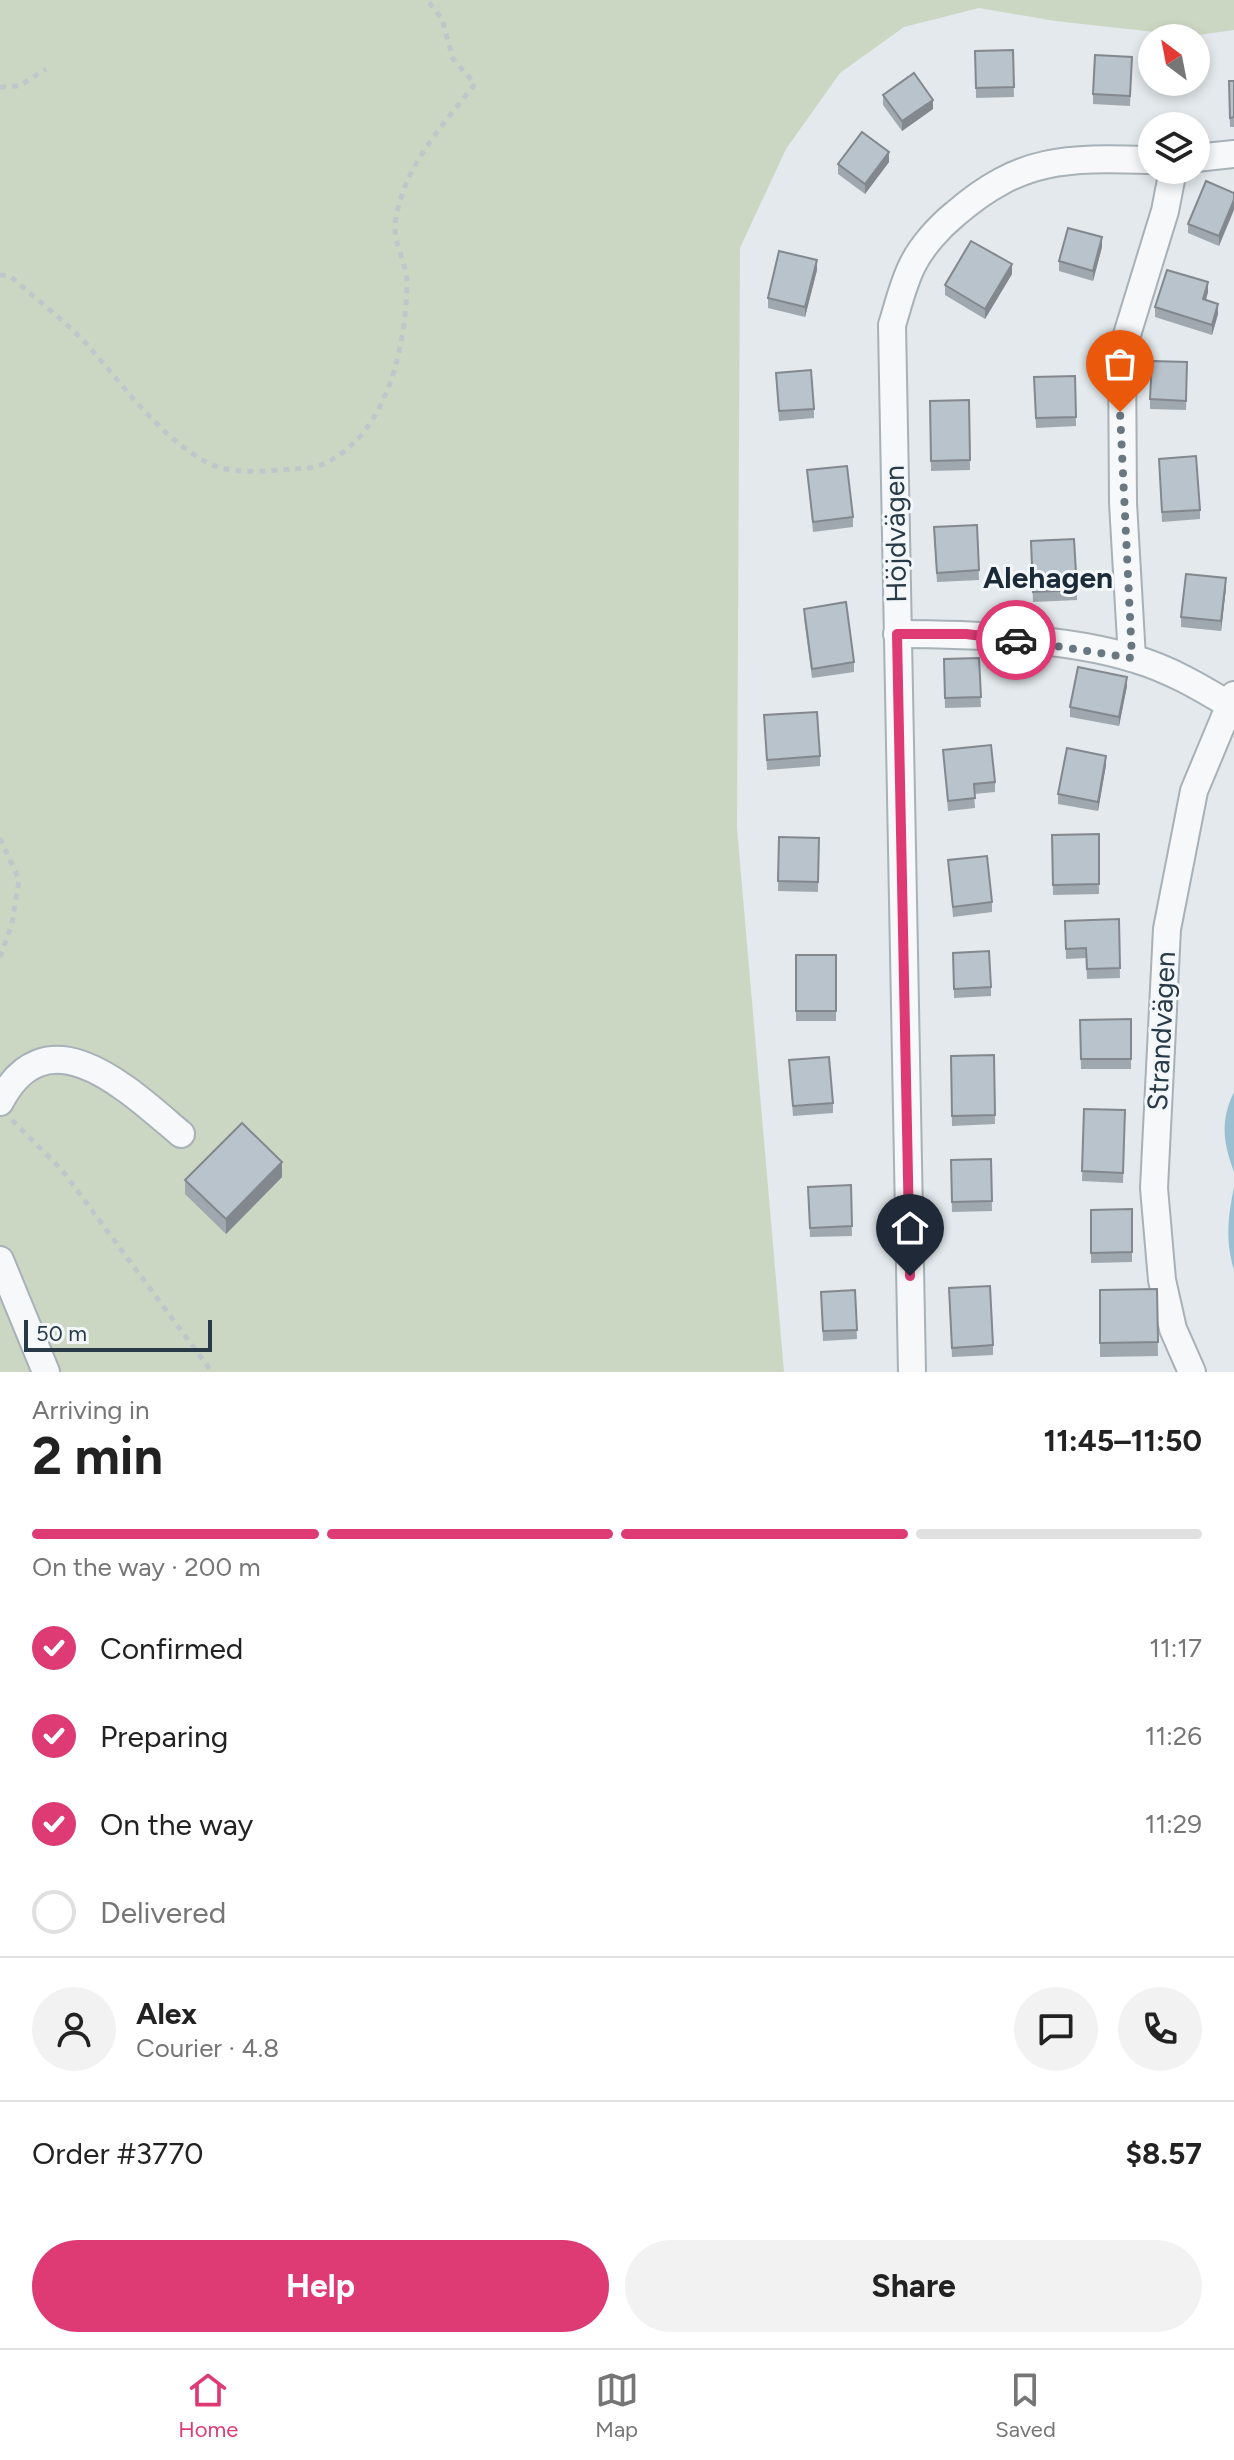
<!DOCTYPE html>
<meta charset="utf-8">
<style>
:root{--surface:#fff;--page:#f2f2f2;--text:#222;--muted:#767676;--line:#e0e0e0;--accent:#de3b74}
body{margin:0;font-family:Figtree,sans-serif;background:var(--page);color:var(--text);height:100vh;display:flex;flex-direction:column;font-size:30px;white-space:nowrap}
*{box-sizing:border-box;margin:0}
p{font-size:26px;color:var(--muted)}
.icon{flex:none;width:44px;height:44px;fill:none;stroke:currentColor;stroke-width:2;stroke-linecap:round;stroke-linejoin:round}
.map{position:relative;height:1372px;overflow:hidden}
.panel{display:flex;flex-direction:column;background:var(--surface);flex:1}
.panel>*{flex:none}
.needle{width:52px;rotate:328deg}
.tools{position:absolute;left:1138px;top:24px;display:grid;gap:16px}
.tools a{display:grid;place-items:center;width:72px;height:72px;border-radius:50%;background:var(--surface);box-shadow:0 4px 12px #0003;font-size:40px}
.scale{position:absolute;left:24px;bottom:20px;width:188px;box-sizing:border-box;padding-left:8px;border:4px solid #283a47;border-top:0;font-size:22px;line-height:28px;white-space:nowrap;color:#283a47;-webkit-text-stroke:6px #f3f7f9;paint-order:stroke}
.pin{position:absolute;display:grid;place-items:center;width:68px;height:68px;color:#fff;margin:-82px -34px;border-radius:50% 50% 50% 0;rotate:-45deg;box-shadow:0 0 8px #0007}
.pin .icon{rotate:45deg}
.courier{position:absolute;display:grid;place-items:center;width:80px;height:80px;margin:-40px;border:6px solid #de3b74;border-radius:50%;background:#fff;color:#222;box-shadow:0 2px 10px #0007}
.head em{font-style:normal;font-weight:700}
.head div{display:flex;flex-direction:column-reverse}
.head{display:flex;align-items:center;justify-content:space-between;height:136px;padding:0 32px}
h1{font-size:52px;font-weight:700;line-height:60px}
.bar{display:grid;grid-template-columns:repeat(4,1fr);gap:12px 8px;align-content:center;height:96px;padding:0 32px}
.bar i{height:10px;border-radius:6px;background:var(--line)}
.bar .selected{background:var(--accent)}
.bar p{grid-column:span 4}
.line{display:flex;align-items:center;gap:20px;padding:0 32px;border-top:2px solid var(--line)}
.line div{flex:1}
.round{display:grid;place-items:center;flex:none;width:84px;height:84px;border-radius:42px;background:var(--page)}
ol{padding:0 32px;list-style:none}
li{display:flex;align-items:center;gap:24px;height:88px}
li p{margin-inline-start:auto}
li .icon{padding:8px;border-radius:50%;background:var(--accent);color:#fff;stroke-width:4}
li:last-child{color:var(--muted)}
li i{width:44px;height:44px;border:4px solid var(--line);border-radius:50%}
.primary-button{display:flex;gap:16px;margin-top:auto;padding:16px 32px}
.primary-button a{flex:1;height:92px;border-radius:48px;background:var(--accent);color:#fff;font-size:32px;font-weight:700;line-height:92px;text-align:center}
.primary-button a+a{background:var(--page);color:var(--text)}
.tab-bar{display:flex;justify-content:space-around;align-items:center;height:112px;border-top:2px solid var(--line);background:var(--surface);font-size:22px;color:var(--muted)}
.tab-bar a{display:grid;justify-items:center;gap:4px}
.tab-bar .selected{color:var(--accent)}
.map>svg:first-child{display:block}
.green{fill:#ccd7c3}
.water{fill:#9abfd0}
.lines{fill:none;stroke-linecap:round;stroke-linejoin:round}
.minor-casing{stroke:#a7b1b7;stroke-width:30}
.path{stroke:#c0c7cb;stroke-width:5;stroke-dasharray:6 6;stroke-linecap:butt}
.minor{stroke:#f6f8fa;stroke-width:26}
.wall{fill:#9fa8af}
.shaded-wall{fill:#82888e}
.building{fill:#b9c3cb;stroke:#82888e;stroke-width:2}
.done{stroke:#697781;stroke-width:8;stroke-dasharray:0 14.4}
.route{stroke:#de3b74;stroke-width:10}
.labels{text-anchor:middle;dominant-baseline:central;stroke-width:6;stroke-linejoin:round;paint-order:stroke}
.street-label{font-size:28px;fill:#283a47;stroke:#f3f7f9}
.neighbourhood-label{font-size:30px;font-weight:bold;fill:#1a2a38;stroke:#f3f7f9}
</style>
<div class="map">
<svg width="1234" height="1372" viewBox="0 0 1234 1372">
<rect width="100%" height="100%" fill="#e3e9ec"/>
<polygon class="green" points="0,0 1234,0 1234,30 1191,36 1055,21 979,8 904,27 840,73 786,149 740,248 737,828 784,1372 0,1372"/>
<g class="water">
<path d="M 1234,1092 L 1234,1172 C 1223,1142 1220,1121 1234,1092 Z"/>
<path d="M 1234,1187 L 1234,1270 C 1225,1241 1228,1216 1234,1187 Z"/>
</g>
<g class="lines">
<defs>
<g id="minor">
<polyline points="1196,158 1234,154"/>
<path d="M 897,634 C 968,634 1066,637 1135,659 C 1169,669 1198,686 1228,704"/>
<polyline points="1132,658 1123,503 1122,351 1165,211 1173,170"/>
<path d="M 0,1102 C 48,1009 132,1093 181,1134"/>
<polyline points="0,1260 46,1372"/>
<path d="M 912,1372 L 892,325 C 898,306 903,284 912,266 C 921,247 939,227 955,214 C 1022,156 1068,158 1152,160"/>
<polyline points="1192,1372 1173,1329 1162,1280 1154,1188 1167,929 1194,791 1234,695"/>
</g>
</defs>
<use href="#minor" class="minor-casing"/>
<g class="path">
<polyline points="0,87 19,86 46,69"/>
<path d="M 0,275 L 10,276 C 37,300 67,322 91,349 C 126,389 160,437 208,463 C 231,475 266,471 291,469 C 301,468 313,469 321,465 C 387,437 406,347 407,283 C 407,261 391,242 396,218 C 405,165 442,126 475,84 L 453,59 L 442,19 L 427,0"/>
<polyline points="0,838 19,880 12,924 0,957"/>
<polyline points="12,1120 62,1170 212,1372"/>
</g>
<use href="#minor" class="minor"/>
</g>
<g class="wall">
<polygon points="1013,50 1014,97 976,98 975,51"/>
<polygon points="1132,57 1130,106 1093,104 1093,94"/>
<polygon points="1229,81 1234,81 1234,127 1230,127"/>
<polygon points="883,95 933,109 902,131 883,105"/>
<polygon points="889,162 865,194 838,174 838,164"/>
<polygon points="1234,193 1219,246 1188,233 1188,224"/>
<polygon points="1102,247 1093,281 1059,271 1059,261"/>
<polygon points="817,270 805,317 768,308 768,298"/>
<polygon points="1012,274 985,319 945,295 945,285"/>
<polygon points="1208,292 1206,300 1218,314 1212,335 1155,317 1155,307"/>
<polygon points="1187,362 1186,410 1150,409 1150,399"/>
<polygon points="776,373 814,409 814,418 779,421"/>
<polygon points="1075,376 1076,426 1036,428 1034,377"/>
<polygon points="969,400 970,470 931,471 930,401"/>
<polygon points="1159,459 1200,510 1200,519 1162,522"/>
<polygon points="807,470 853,517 853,527 813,532"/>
<polygon points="977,525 979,580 937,582 934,537"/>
<polygon points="1031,551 1077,590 1077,600 1033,602"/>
<polygon points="1226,588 1221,631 1181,627 1181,617"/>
<polygon points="804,609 854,662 854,672 812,678 804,618"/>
<polygon points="979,658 981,707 945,708 944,659"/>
<polygon points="1127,686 1119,726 1070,717 1070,707"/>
<polygon points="764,715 820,756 820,766 767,770"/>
<polygon points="943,750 995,782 995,792 974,794 975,808 948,811"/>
<polygon points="1106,765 1098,811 1058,804 1058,794"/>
<polygon points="1099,834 1099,894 1053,895 1052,835"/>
<polygon points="779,837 819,838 818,892 778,891"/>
<polygon points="948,860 992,902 992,912 953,917"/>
<polygon points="1119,919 1120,978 1087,979 1086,958 1066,959 1065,921"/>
<polygon points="953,953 991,987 991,996 954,998"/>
<rect x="796" y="955" width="40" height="66"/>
<polygon points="1131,1019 1131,1069 1081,1069 1080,1020"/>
<polygon points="994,1055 995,1124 952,1126 951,1056"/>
<polygon points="789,1060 833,1103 833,1113 793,1116"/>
<polygon points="1084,1109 1125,1110 1123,1183 1082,1181"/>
<polygon points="991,1159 992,1211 952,1212 951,1160"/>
<polygon points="282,1177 226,1234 185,1194 185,1180"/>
<polygon points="851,1185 852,1236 810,1237 808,1187"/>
<polygon points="1132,1209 1132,1262 1091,1263 1091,1210"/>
<polygon points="1157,1289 1158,1356 1100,1357 1100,1290"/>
<polygon points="855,1290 857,1339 823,1341 821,1292"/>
<polygon points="949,1298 993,1345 993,1355 952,1357"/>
</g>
<g class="shaded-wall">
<polygon points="933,100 933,109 902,131 902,121"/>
<polygon points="889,152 889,162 865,194 865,184"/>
<polygon points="1234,200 1234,210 1219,246 1219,236"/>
<polygon points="1102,237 1102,247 1093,281 1093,271"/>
<polygon points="817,260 817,270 805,317 805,307"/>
<polygon points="1012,264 1012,274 985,319 985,309"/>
<polygon points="1208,282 1208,292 1203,309 1203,299"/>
<polygon points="1218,304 1218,314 1212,335 1212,325"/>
<polygon points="1226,578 1226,588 1221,631 1221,621"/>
<polygon points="1127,677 1127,686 1119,726 1119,717"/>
<polygon points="1106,756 1106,765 1098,811 1098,802"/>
<polygon points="282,1162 282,1177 226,1234 226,1219"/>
</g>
<g class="building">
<polygon points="1013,50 1014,87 976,88 975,51"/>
<polygon points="1095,55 1132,57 1130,96 1093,94"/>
<polygon points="914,73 933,100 902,121 883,95"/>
<polygon points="1229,81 1234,81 1234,117 1230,118"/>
<polygon points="862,132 889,152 865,184 838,164"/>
<polygon points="1206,181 1234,193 1234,200 1219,236 1188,224"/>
<polygon points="1068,228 1102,237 1093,271 1059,261"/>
<polygon points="971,241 1012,264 985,309 945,285"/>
<polygon points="779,251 817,260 805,307 768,298"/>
<polygon points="1167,270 1208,282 1203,299 1218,304 1212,325 1155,307"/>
<polygon points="1152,361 1187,362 1186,401 1150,399"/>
<polygon points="811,370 814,409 779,411 776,373"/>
<polygon points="1075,376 1076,417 1036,418 1034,377"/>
<polygon points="969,400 970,460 931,461 930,401"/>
<polygon points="1196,456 1200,510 1162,512 1159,459"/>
<polygon points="847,466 853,517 813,522 807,470"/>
<polygon points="977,525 979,570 937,573 934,527"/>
<polygon points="1074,539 1077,590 1033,592 1031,541"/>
<polygon points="1186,574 1226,578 1221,621 1181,617"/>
<polygon points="846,602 854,662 812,669 804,609"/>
<polygon points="979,658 981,697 945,698 944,659"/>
<polygon points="1078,667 1127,677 1119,717 1070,707"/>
<polygon points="817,712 820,756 767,760 764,715"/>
<polygon points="991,745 995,782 974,784 975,798 948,801 943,750"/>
<polygon points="1067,748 1106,756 1098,802 1058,794"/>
<polygon points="1099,834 1099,884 1053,885 1052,835"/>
<polygon points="779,837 819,838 818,882 778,881"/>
<polygon points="987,856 992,902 953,907 948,860"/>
<polygon points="1119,919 1120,968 1087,969 1086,948 1066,949 1065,921"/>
<polygon points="989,951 991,987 954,989 953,953"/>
<rect x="796" y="955" width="40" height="56"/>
<polygon points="1131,1019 1131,1059 1081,1059 1080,1020"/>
<polygon points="994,1055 995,1115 952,1116 951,1056"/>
<polygon points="829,1057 833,1103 793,1106 789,1060"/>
<polygon points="1084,1109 1125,1110 1123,1173 1082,1171"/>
<polygon points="242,1123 282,1162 226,1219 185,1180"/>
<polygon points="991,1159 992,1201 952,1202 951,1160"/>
<polygon points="851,1185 852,1226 810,1228 808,1187"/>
<polygon points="1132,1209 1132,1252 1091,1253 1091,1210"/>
<polygon points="990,1286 993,1345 952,1348 949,1288"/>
<polygon points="1157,1289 1158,1342 1100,1343 1100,1290"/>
<polygon points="855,1290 857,1330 823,1331 821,1292"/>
</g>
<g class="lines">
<polyline class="done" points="1016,640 1132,658 1120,412"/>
<polyline class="route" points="910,1276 897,634 966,634 1016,640"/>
</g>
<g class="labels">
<g class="street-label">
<text transform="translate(895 534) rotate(-91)">Höjdvägen</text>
<text transform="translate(1161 1031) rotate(-87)">Strandvägen</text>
</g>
<g class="neighbourhood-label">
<text x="1048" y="577">Alehagen</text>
</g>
</g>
</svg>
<div class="tools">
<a><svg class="needle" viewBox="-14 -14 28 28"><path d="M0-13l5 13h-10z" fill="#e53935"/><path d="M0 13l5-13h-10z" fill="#767676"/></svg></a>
<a><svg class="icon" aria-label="layers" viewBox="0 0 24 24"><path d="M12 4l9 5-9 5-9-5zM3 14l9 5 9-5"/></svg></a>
</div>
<div class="scale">50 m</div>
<div class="pin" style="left:1120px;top:412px;background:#ea580c"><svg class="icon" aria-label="bag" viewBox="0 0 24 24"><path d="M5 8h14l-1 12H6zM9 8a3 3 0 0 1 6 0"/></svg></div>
<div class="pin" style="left:910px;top:1276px;background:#1f2937"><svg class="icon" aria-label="home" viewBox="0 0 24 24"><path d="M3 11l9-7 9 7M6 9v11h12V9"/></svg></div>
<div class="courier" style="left:1016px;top:640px"><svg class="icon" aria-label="car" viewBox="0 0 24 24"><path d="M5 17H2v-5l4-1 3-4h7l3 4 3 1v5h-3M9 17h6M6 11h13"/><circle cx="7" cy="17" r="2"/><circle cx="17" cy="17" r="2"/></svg></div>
</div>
<section class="panel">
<div class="head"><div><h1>2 min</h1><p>Arriving in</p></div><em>11:45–11:50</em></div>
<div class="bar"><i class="selected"></i><i class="selected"></i><i class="selected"></i><i></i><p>On the way · 200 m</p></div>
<ol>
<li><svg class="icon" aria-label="check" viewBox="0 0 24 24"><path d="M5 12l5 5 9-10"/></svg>Confirmed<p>11:17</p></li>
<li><svg class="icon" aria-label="check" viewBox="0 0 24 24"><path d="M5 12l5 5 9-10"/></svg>Preparing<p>11:26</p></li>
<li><svg class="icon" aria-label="check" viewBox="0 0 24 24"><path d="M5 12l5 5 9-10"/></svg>On the way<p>11:29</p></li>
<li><i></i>Delivered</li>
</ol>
<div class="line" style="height:144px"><a class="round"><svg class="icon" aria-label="person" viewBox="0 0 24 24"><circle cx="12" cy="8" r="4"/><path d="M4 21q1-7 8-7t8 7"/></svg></a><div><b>Alex</b><p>Courier · 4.8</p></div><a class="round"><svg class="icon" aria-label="chat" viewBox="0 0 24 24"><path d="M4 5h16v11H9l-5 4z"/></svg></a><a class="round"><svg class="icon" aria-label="phone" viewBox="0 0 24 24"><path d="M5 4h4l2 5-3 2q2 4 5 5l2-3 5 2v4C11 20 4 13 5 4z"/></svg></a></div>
<div class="line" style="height:104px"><div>Order #3770</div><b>$8.57</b></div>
<div class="primary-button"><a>Help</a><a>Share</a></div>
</section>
<nav class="tab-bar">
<a class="selected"><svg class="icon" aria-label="home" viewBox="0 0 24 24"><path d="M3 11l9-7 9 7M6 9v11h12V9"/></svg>Home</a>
<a><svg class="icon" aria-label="map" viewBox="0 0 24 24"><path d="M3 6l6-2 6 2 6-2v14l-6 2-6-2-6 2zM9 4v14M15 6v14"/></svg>Map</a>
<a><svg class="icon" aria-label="saved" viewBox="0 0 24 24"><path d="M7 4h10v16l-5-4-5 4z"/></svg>Saved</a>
</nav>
